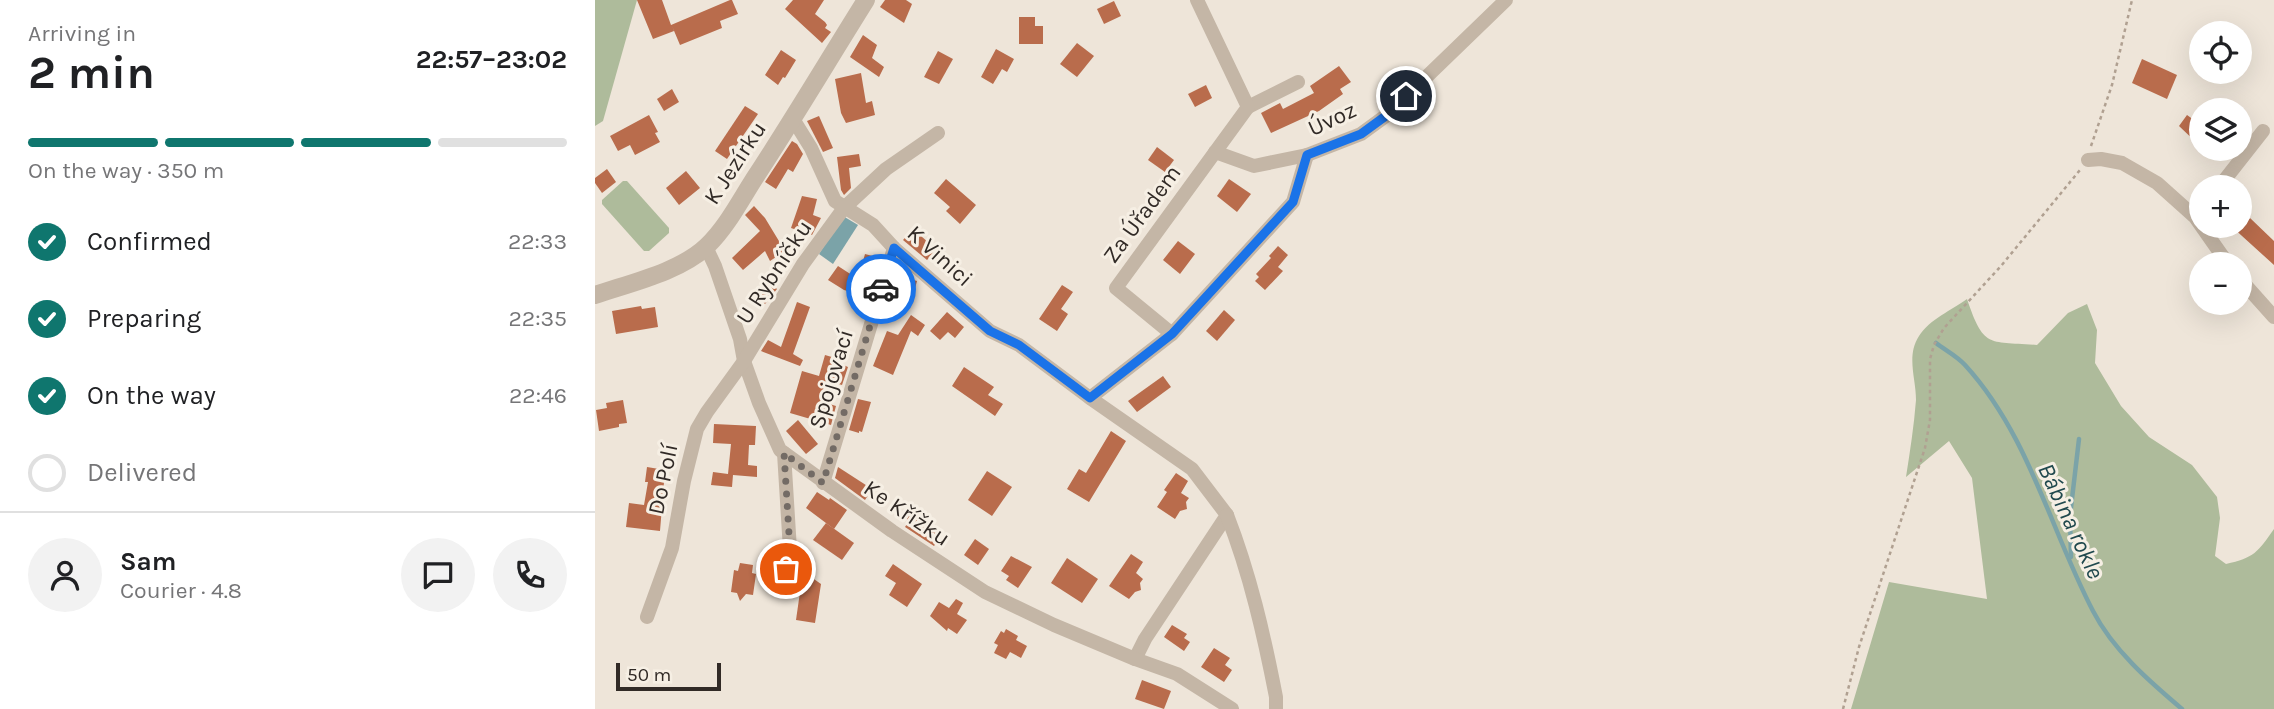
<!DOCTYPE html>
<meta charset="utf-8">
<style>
:root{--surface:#fff;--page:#f2f2f2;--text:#202124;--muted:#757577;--line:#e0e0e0;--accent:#0f766e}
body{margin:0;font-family:Karla,sans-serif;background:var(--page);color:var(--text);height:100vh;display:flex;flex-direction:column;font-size:26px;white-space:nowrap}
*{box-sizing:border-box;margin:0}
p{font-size:23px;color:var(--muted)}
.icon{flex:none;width:38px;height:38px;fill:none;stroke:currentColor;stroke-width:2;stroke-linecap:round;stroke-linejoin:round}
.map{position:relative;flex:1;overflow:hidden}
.side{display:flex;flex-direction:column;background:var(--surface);width:595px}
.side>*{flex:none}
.tools{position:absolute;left:1594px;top:21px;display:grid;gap:14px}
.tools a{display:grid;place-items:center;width:63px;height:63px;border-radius:50%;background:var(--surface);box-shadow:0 7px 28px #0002;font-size:35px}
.scale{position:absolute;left:21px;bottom:18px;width:105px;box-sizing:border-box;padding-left:7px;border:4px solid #312a26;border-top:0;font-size:19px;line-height:24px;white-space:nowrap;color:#312a26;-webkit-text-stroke:5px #f6efe4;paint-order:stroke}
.pin{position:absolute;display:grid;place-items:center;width:60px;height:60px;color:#fff;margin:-30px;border:4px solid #fff;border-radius:50%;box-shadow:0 2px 7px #0007}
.courier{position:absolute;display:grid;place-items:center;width:70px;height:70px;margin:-35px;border:5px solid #1a73e8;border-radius:50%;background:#fff;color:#222;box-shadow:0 2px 9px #0007}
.head em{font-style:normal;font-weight:700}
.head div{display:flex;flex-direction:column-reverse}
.head{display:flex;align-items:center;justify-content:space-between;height:119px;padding:0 28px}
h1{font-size:46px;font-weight:700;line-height:52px}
.bar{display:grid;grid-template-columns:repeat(4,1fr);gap:10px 7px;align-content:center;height:84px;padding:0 28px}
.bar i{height:9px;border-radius:5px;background:var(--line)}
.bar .on{background:var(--accent)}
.bar p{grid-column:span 4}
.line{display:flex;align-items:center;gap:18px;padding:0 28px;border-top:2px solid var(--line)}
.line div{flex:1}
.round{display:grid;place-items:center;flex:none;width:74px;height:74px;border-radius:37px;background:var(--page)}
ol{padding:0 28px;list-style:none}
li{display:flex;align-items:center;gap:21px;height:77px}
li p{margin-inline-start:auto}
li .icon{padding:7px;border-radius:50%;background:var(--accent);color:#fff;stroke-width:4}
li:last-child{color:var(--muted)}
li i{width:38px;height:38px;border:4px solid var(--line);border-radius:50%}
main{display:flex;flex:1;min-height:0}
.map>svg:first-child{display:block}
.green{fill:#aebb9b}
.water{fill:#7ba3a8}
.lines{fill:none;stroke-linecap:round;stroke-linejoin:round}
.stream{stroke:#7ba3a8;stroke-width:4.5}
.building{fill:#b96c4c}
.path{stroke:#b0a091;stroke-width:2.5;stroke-dasharray:3.5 3.5;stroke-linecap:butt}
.minor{stroke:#c4b6a6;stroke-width:14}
.tertiary{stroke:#c4b6a6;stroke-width:18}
.done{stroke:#736b65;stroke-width:7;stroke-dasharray:0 12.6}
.route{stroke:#1a73e8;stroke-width:9}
.labels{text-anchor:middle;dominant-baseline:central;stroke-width:6;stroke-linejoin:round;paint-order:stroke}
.street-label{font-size:23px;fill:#312a26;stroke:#f6efe4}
.water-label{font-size:24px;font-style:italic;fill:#20494e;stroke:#f6efe4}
</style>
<main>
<section class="side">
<div class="head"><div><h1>2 min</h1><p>Arriving in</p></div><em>22:57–23:02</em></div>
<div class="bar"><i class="on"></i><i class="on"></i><i class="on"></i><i></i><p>On the way · 350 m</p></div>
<ol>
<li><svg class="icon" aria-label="check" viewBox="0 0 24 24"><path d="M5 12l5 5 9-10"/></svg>Confirmed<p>22:33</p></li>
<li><svg class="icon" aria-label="check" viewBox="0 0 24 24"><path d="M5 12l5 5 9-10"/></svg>Preparing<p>22:35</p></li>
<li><svg class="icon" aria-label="check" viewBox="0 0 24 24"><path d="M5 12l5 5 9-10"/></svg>On the way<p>22:46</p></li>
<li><i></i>Delivered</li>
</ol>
<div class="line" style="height:126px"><a class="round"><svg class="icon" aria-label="person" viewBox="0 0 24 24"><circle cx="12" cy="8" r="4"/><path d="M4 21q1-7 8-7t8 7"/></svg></a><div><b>Sam</b><p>Courier · 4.8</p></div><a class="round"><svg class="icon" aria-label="chat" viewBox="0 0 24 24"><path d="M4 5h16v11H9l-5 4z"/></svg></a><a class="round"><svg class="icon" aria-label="phone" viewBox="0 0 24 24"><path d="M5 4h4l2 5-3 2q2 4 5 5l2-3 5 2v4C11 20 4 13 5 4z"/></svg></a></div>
</section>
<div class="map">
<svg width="1679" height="709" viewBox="0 0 1679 709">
<rect width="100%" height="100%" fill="#eee5d9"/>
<g class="green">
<polygon points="0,0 42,0 8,121 0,126"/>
<polygon points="28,181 32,181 74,228 74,233 54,251 49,251 7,204 7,200"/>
<path d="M 1372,299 C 1389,349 1393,341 1442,345 L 1473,313 L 1492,304 L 1502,330 L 1500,363 L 1526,406 L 1554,437 L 1597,465 L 1622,497 L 1625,518 L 1620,556 L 1631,564 C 1659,558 1663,552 1679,529 L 1679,709 L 1256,709 L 1294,582 L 1392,599 L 1377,478 L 1354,441 L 1311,477 C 1315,451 1319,426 1321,400 C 1321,378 1311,356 1324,336 C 1335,319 1357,310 1372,299 Z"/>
</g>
<polygon class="water" points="248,216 263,225 238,264 224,254"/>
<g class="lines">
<g class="stream">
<path d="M 1341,343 C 1350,350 1362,356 1370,365 C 1434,435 1455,529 1498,611 C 1518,650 1554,681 1587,709"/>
<polyline points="1476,557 1475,516 1484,439"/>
</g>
</g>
<g class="building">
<polygon points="42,0 67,0 76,25 135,0 137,0 143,14 125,21 127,28 85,45 77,26 79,31 58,39"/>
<polygon points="198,0 229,0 220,14 230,22 232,25 230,28 236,32 227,43 190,9"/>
<polygon points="290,0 311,0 317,4 309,23 285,7"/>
<polygon points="519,1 526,16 509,24 502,9"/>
<polygon points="424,17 440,17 440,26 448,26 448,44 424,44"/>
<polygon points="268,35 282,45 277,58 289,67 284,77 255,57"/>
<polygon points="482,43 499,56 482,77 465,64"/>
<polygon points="401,49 419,59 412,72 407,69 398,84 386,77"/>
<polygon points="186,50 201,60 190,78 188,77 183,85 170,75"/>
<polygon points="343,51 358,59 344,84 329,77"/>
<polygon points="1547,59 1582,75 1572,99 1537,83"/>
<polygon points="744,66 756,82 745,89 748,94 724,111 676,133 666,113 685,103 688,109 719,93 715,86"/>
<polygon points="266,73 271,103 277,101 280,115 251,123 246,113 240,79"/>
<polygon points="611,85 617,98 600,107 593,94"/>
<polygon points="77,89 84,102 69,111 62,99"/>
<polygon points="150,106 163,114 132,159 120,151"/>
<polygon points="1606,110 1606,147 1584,126 1592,115 1599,120"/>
<polygon points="54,115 63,132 60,133 65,142 40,155 35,145 23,151 15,136"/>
<polygon points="224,116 238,148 228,152 212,121"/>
<polygon points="197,141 202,144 208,154 198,172 193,169 181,189 170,182"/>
<polygon points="562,147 579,160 570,172 553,160"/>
<polygon points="264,154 266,166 254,168 256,188 249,195 246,190 242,157"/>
<polygon points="12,169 21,182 7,193 0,183 0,178"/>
<polygon points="91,171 105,188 84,205 71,188"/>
<polygon points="351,179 381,205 365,224 351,211 355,207 339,193"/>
<polygon points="634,179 656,194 642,212 622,196"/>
<polygon points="207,196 222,199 218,215 226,218 217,235 196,228"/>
<polygon points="159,206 170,218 190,251 175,261 170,251 148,270 137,258 165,231 150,215"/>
<polygon points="1655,218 1679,241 1679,265 1636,226 1648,226"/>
<polygon points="318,229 342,250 332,260 308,240"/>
<polygon points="583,241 600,254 585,274 568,260"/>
<polygon points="683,246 693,255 683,267 688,271 670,290 660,281 664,277 661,274 676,258 674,256"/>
<polygon points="270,254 285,258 274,297 249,290 233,280 243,266 263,279"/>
<polygon points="305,276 322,281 318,296 300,291"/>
<polygon points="171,280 182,289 170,304 159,295"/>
<polygon points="467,285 478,292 466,309 473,314 462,331 444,319"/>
<polygon points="202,302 215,307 198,354 208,360 205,366 166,351 173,340 186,347"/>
<polygon points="46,306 47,309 60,307 63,327 21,334 17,311"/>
<polygon points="629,310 640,320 622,341 611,331"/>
<polygon points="352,312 369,327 360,338 353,332 345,340 335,331"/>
<polygon points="316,315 330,325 323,336 316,331 298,375 278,366 292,331 303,335"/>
<polygon points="230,355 247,360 246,364 253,367 247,385 234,381 228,402 241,406 236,425 195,413 207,371 224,376"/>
<polygon points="369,367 399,387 393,395 408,404 400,416 357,386"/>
<polygon points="568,376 576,387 542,412 533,401"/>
<polygon points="263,399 276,402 267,432 264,431 264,433 254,430"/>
<polygon points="28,400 32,423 24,424 24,427 4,431 1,410 12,408 11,403"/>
<polygon points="203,420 223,444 211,454 191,431"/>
<polygon points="119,424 161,426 160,445 154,445 153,465 162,466 162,477 138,475 137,487 116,485 118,472 133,474 136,444 118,443"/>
<polygon points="516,431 531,441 494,502 472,489 484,469 491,473"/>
<polygon points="52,467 70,470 65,531 31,527 34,503 49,505 53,482 50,482"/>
<polygon points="243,467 277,489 270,500 240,478"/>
<polygon points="392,471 417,487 397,516 373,500"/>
<polygon points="581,473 593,481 586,493 594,498 591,502 592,509 585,511 580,519 562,507 572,492 569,490"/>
<polygon points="222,492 234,500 235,498 252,510 239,529 211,508"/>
<polygon points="317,510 338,521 334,526 347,536 339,546 310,527 314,521 312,519"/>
<polygon points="231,523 259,543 247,560 218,540"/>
<polygon points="380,539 394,549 383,565 369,555"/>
<polygon points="536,554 548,562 541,573 548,579 545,583 546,590 540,592 534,599 514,586"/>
<polygon points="416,556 437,567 423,588 411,580 414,576 406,571"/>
<polygon points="472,558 503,579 487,603 456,583"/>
<polygon points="145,563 158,565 157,573 161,574 158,595 151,594 145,601 142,593 136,592 139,570 143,571"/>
<polygon points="298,564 327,584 312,607 294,595 301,583 290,576"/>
<polygon points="213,575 226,584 220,623 201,620 206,585"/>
<polygon points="361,599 368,603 362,614 372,620 362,634 353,628 352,631 335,616 344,602 354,608"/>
<polygon points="577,625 592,634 589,638 595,642 589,651 569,637"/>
<polygon points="411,629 423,636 421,640 432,646 426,658 415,652 411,659 399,653 403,645 399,643 406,631 409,633"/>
<polygon points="619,648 635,658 630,665 637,670 629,682 606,667"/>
<polygon points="547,680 576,691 569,709 540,699"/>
</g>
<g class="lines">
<g class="path">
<polyline points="1496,146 1517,85 1537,0"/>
<polyline points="1248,709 1264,647 1330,448 1335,420 1335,359 1339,345 1349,328 1406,266 1485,170"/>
</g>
<g class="minor">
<polyline points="653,107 703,82"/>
<polyline points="198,119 216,148 240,201 278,225 299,248 395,331 424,345 495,398 597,469 632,515 550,639 540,659"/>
<polyline points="620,152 659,166 712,155 766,134 792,115 911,0"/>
<polyline points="1493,160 1506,159 1527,163 1562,183 1600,217 1633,264"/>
<polyline points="1624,187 1668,131"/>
<polyline points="111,247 120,266 145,339 149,361 164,403 185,450 297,531 390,592 459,625 540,659 582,674 637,709"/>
<polyline points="1645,279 1679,317"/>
<polyline points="577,334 698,202 712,155"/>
<polyline points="495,398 577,334 521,288 653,107 602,0"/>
<polyline points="228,483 299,248"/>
<path d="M 632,515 C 655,574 669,635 681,697 L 681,709"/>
<polyline points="188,587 195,550 189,453"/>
<polyline points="52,617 77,548 89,481 102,429 112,412 149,361 208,264 249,208 291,169 343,133"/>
</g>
<path class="tertiary" d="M 0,295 C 35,283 85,272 112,246 C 132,227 146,199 161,176 C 199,118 234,59 271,0"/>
</g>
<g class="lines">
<polyline class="done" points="191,569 195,550 189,453 228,483 286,289"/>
<polyline class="route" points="286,289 299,248 395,331 424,345 495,398 577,334 698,202 712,155 766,134 792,115 811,96"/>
</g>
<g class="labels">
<g class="street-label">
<text transform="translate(737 119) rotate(-25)">Úvoz</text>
<text transform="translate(140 163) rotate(-57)">K Jezírku</text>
<text transform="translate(547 214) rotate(-54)">Za Úřadem</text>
<text transform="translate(345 256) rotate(42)">K Vinici</text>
<text transform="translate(179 272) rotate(-57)">U Rybníčku</text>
<text transform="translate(236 379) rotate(-73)">Spojovací</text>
<text transform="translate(68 479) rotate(-78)">Do Polí</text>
<text transform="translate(312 513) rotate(34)">Ke Křížku</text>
</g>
<g class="water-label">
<text transform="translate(1476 521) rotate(65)">Bábina rokle</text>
</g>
</g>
</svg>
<div class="tools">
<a><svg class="icon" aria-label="locate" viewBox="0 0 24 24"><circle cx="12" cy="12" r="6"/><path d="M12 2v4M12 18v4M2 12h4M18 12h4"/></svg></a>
<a><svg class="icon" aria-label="layers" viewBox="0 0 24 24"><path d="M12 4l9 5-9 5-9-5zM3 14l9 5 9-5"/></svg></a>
<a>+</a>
<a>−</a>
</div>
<div class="scale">50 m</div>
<div class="pin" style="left:191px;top:569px;background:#ea580c"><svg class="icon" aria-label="bag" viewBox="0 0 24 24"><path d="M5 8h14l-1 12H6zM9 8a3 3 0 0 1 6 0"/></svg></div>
<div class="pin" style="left:811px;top:96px;background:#1f2937"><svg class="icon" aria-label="home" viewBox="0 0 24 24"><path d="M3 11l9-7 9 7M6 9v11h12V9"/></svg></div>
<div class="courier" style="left:286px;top:289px"><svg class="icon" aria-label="car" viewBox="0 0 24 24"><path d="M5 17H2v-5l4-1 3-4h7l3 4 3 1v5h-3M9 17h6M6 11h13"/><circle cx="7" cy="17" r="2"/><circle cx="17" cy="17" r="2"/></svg></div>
</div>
</main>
